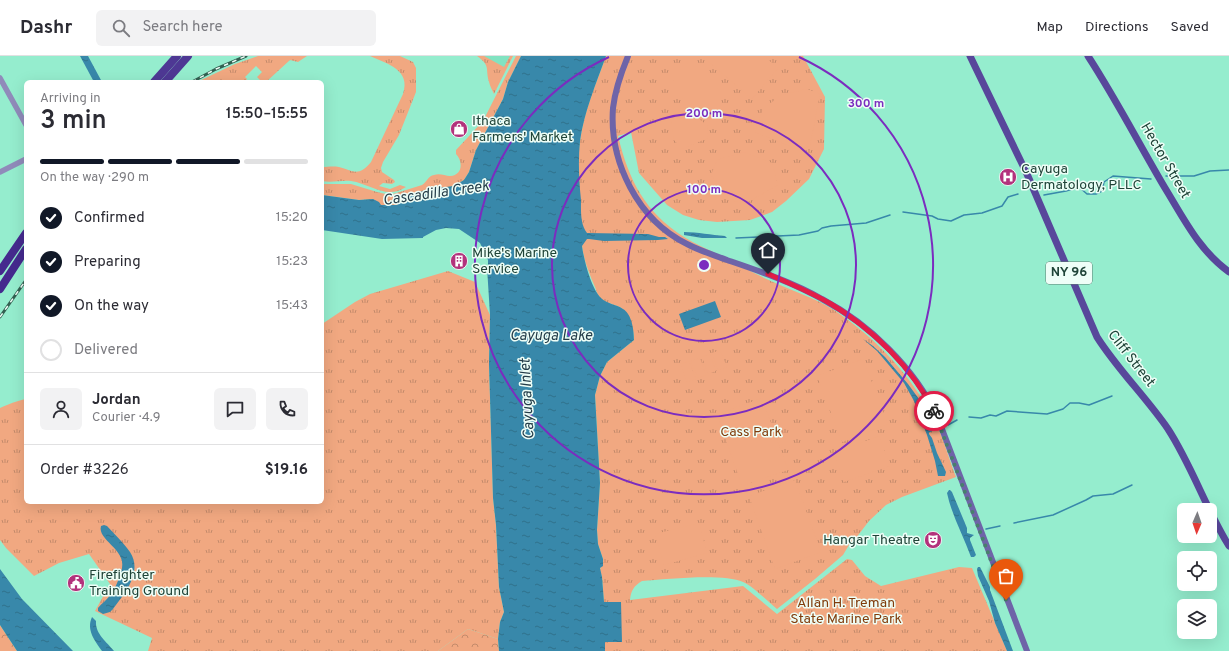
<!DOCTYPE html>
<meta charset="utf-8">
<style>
:root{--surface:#fff;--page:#f2f2f3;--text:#2b2b33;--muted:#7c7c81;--line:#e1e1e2;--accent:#111827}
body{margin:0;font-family:Overpass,sans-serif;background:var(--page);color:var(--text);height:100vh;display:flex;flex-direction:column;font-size:15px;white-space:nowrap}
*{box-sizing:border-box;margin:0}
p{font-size:13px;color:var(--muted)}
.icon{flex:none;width:22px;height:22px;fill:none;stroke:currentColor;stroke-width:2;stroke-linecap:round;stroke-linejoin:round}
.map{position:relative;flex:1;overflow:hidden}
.drawer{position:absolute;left:24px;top:24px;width:300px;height:424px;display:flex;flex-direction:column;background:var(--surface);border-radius:6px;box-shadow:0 4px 16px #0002}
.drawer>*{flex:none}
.needle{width:26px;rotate:182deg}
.tools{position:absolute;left:1177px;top:447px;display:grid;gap:8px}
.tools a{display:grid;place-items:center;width:40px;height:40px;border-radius:6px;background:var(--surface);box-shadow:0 4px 16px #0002;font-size:20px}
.pin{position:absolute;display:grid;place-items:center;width:34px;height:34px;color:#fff;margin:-41px -17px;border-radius:50% 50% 50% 0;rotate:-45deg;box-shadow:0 0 4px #0007}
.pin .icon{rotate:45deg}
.courier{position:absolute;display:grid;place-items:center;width:40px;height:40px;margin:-20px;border:3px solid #e11d48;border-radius:50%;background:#fff;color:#222;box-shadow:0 1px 5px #0007}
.headline em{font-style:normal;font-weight:600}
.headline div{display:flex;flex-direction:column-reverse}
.headline{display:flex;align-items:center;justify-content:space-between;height:68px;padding:0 16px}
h1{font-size:26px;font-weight:600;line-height:30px}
.bar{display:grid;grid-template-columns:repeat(4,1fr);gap:6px 4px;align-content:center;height:48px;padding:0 16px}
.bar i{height:5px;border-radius:3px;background:var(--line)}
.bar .on{background:var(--accent)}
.bar p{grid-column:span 4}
.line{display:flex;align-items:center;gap:10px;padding:0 16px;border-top:1px solid var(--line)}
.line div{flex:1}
.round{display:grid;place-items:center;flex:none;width:42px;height:42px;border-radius:6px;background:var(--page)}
ol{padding:0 16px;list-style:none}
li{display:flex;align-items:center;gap:12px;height:44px}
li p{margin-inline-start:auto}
li .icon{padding:4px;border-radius:50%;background:var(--accent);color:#fff;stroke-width:4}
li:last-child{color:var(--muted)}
li i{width:22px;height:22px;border:2px solid var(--line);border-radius:50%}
header{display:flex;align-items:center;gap:24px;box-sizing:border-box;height:56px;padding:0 20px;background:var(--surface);border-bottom:1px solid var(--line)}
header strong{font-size:19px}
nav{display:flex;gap:22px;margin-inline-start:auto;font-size:14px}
.search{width:280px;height:36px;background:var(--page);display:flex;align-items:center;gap:10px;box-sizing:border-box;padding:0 14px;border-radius:6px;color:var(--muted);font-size:15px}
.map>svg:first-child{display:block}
.built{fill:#81e3c1}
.grass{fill:url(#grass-tufts)}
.forest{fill:url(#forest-crowns)}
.pitch{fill:#f1a881}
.water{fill:url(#water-ripples)}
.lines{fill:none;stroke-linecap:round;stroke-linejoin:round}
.stream{stroke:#3888aa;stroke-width:1.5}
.tertiary{stroke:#908bba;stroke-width:5.5}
.secondary{stroke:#6e64a8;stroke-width:6}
.primary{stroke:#58479b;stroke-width:7}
.trunk{stroke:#4e3894;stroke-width:8}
.motorway{stroke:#452a8e;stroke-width:8}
.rail-casing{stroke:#336051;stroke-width:3}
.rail{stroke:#eefef7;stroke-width:1.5;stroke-dasharray:4.5;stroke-linecap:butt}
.done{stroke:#487f6c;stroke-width:4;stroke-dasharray:0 7.2}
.route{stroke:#e11d48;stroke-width:5}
.ring{fill:none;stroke:#7b2cbf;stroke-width:2}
.labels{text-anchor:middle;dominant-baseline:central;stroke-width:3;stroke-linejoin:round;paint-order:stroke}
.shield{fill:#eefef7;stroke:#5d7c71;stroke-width:1}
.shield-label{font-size:13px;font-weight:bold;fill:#1f4438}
.poi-label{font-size:14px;fill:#1f4438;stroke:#eefef7;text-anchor:start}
.street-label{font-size:14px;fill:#1f4438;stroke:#eefef7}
.park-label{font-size:14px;fill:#813c0b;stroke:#eefef7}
.water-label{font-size:15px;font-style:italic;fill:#243d49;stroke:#eefef7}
.centre{fill:#7b2cbf;stroke:#eefef7;stroke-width:2}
.ring-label{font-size:12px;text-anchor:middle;font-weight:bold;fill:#7b2cbf;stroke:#eefef7;stroke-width:3;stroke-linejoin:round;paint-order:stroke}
</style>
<header>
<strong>Dashr</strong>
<div class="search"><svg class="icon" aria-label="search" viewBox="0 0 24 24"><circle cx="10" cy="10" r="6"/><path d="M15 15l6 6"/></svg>Search here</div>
<nav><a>Map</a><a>Directions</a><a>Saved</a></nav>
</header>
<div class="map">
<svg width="1229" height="595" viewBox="0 0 1229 595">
<defs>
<pattern id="grass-tufts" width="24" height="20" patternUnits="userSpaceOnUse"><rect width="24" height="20" fill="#f1a881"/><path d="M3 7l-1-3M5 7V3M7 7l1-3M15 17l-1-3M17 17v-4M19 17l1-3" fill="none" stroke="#c38a6b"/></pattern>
<pattern id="forest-crowns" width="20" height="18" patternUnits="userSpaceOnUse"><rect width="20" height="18" fill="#f1a881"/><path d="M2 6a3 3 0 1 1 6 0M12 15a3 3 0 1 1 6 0" fill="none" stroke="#c38a6b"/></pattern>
<pattern id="water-ripples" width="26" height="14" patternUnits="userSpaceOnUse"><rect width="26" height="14" fill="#3888aa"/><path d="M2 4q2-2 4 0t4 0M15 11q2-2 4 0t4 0" fill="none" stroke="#2f718b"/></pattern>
</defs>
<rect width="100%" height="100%" fill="#95edce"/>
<polygon class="built" points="481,0 511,0 504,15"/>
<g class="grass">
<polygon points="258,0 307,0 298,6 290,4 266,26 262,26 257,21 262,16 256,10 245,21 247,23 244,26 197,26 235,8"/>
<path d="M 370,0 L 400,0 L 413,6 L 416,12 L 416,36 L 399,79 L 383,106 L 381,112 L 382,116 L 394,124 L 395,126 L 392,128 L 383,127 L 379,130 L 390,133 L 400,129 L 406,131 C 386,144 371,128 351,125 C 341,124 332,127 322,125 L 322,111 C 327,111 333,110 339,111 C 353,115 359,121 371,106 L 403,38 C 411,14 388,8 370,0 Z"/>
<path d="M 477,0 L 484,0 L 504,11 L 510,0 L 513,0 L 494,38 C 492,34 490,30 489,26 C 485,12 491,10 477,0 Z"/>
<path d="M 516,0 L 521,0 L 508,26 L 503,43 L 476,94 L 469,116 L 464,124 L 454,130 L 442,132 L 397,149 L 380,149 L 373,143 L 359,144 L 322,139 L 322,128 L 351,128 L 377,136 L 390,139 L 422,129 C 427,126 428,120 434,119 C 440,117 445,120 450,120 C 463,119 463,105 456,98 L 456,94 L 483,65 Z"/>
<path d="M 606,0 L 803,0 L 825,41 L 824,93 L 809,123 L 786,145 L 772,156 L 750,164 L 717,166 L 699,164 L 683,159 L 667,149 L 639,117 L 631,76 L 618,80 C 629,125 645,156 684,181 C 695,188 708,193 719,199 C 737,208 755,218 773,226 C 793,235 815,242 834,254 C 876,282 913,321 936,367 C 944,384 949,403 956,421 L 902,441 L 886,449 L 869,465 L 856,482 L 849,489 L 843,499 L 815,523 L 777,553 C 767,545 754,531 743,526 C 724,517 666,523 642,525 C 634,530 631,534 630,544 L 743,530 L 777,558 L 847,503 L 852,504 L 865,520 L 881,530 L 959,511 L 972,512 L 1007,595 L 605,595 L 605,586 L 621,547 L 604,547 L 602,521 L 600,514 L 603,503 L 598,488 L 597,474 L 600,427 L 595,339 L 600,320 L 607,306 L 634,284 C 634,278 633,273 631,266 C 623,242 606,254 597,237 C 596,235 596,233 595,231 C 589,217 584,205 582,190 C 582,155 575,119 580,85 C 584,55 596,28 606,0 Z"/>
<path d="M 448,215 L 475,226 L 490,259 L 489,308 L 493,442 L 496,469 L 499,531 L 504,556 L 500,566 L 498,583 L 468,573 L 438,595 L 148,595 L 152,582 L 95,555 L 110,528 L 89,498 L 59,507 L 34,520 L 6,492 L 0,484 L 0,352 C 9,348 16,345 26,343 L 26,446 L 322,446 L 322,268 L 355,246 L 370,238 Z"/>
</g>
<g class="forest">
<polygon points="0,569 17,595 0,595"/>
<polygon points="468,573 498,583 499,595 438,595"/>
</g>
<g class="pitch">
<polygon points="702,0 764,0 778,12 752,43"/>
<polygon points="688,7 725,39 705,62 668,30"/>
<polygon points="807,33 820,38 810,90 799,94 755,76 763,53 781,39"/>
<polygon points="687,54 707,69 708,82 682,93 674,84 671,61"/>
<polygon points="744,96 772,107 778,129 746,147 734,145 711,119 717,104"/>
<polygon points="720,294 727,311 718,314 712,297"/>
<polygon points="710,298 716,315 708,318 702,301"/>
<polygon points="700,302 706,319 698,322 691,305"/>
<polygon points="863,303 888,368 842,386 817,320"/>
<polygon points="689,305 696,323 687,326 681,308"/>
<polygon points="762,342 788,414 742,430 717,358"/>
<polygon points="879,380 890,410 844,426 834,397"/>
<polygon points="795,424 821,496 775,513 749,440"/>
<polygon points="699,467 707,497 664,509 655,478"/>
</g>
<g class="water">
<polygon points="80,0 88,0 102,26 94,26"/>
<path d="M 521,0 L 606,0 C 596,28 584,56 580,85 C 578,105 579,125 581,144 C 581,154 580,168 587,177 L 648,178 L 659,181 L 665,181 L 668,183 L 658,184 L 604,185 L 589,183 L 587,183 L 582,190 C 584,204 591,232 601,242 C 607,248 616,248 623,253 C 632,258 634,275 634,284 L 607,306 L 600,320 L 595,339 L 600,427 L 597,474 L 598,488 L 603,503 L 603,510 L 600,512 L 602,521 L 604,546 L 621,546 L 622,586 L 605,586 L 605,595 L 499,595 L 498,583 L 500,566 L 504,556 L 499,531 L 496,469 L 493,442 L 489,308 L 490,259 L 487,211 L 488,210 L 488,204 L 480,187 L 459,173 L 446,172 L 436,174 L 423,181 L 423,182 L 382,183 L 322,174 L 322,139 L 359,144 L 373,143 L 379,146 L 381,149 L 397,149 L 408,140 L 429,133 L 454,130 L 464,124 L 469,116 L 476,94 L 503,43 L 508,26 Z"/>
<path d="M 684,176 C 698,176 711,179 725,180 L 727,182 L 702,182 L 684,179 Z"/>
<polygon points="715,245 721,261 685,274 679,258"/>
<polygon points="863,283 873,290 885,301 908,328 919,343 928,367 929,378 932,382 937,397 946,416 945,420 938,420 935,405 927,379 914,345 904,327 877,295"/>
<path d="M 949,434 L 950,434 L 952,436 L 967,472 L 967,477 L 974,479 L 970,482 L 970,484 L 976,499 L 974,501 L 971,501 C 963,479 952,460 947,437 Z"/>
<path d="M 104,469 L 107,470 C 115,479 124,487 130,496 C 143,516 125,537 113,553 L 110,556 L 103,558 L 98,555 L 98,552 C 102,547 107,544 111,538 C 116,532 120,520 122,512 C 126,493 97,484 101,470 Z"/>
<polygon points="978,511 980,511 990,531 990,534 1013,595 1007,595 995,567 989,545 978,520 977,513"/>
<polygon points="0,513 22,543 73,595 17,595 0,569"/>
<path d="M 92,561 L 96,565 C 95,578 107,586 114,595 L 102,595 C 95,585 86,574 92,561 Z"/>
</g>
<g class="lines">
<g class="stream">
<polyline points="1166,120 1194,120 1210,115 1229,114"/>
<polyline points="1044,139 1066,135 1079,131 1087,138 1096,138 1102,135 1104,126 1113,120 1151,123"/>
<polyline points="903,156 932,160 938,163 951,165 964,159 982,157 1002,150 1008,141 1018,138"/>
<polyline points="736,182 799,179 818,175 822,172 831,170 866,167 890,159"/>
<polyline points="969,361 981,362 990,359 996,360 1007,355 1047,358 1063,353 1070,347 1079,347 1089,349 1112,340"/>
<polyline points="948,369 957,364"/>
<polyline points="928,376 935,373"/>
<polyline points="1014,467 1053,459 1086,444 1093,440 1113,438 1132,429"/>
<polyline points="986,473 1000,470"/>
</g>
<g class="tertiary">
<polyline points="0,22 26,69"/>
<polyline points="0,116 26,103"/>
</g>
<path class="secondary" d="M 628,0 C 621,17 615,34 613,52 C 609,106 638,164 687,188 C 700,195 714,199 727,204 C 759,215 792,226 822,243 C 869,268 914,311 937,360 L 1027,595"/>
<g class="primary">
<path d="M 970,0 L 1027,118 L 1097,281 C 1118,314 1146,341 1168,373 C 1192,410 1206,453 1229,490"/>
<path d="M 1088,0 C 1116,43 1139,88 1165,132 C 1184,163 1199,194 1229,216"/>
</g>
<g class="trunk">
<polyline points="154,26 177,0"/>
<polyline points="165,26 188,0"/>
</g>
<g class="motorway">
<polyline points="0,215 26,177"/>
<polyline points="0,233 26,193"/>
</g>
<defs>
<g id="rail">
<polyline points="192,26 216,13 246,0"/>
<polyline points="0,261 26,224"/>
</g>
</defs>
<use href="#rail" class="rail-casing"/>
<use href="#rail" class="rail"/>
</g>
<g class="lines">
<polyline class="done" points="934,355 1006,544"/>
<path class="route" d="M 768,218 C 789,227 811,236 831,248 C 873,273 912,312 934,355"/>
</g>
<g class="ring">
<circle cx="704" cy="209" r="76"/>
<circle cx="704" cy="209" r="152"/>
<path d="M799 1A229 229 0 1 1 609 1"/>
</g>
<defs>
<symbol id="shop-disc" viewBox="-11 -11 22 22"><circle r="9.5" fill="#b3327c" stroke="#eefef7"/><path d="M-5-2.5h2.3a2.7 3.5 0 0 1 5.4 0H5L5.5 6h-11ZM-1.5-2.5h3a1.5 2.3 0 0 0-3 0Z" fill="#fff"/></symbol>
<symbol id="hospital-disc" viewBox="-11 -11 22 22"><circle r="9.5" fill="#b3327c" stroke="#eefef7"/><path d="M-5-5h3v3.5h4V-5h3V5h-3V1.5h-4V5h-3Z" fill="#fff"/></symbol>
<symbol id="building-disc" viewBox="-11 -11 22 22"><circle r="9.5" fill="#b3327c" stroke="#eefef7"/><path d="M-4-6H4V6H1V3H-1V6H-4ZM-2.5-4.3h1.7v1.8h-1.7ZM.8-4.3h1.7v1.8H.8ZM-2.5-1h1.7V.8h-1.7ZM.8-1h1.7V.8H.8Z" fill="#fff"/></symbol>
<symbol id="theatre-disc" viewBox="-11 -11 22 22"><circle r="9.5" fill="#b3327c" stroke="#eefef7"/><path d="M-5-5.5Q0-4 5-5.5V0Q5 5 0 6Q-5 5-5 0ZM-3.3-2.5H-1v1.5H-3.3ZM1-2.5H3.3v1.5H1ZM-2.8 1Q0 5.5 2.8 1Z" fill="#fff"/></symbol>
<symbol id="civic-disc" viewBox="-11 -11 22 22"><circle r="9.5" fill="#b3327c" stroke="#eefef7"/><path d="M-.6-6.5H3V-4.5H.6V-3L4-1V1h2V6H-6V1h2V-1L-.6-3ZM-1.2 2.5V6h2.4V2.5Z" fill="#fff"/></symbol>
</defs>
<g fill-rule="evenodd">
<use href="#shop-disc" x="449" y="63" width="20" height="20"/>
<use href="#hospital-disc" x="998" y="111" width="20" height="20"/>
<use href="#building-disc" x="449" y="195" width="20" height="20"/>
<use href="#theatre-disc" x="923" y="474" width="20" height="20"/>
<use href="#civic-disc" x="66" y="517" width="20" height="20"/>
</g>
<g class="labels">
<rect class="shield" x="1046" y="206" width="46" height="22" rx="3"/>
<g class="shield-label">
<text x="1069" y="217">NY 96</text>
</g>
<g class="poi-label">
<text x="472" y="65">Ithaca<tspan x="472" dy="16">Farmers' Market</tspan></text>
<text x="1021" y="113">Cayuga<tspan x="1021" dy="16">Dermatology, PLLC</tspan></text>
<text x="472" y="197">Mike's Marine<tspan x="472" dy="16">Service</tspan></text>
<text x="920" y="484" text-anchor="end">Hangar Theatre</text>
<text x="89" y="519">Firefighter<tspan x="89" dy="16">Training Ground</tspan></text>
</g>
<g class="street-label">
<text transform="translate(1165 105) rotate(60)">Hector Street</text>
<text transform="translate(1131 303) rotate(52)">Cliff Street</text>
</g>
<g class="park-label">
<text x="751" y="376">Cass Park</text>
<text x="846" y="547">Allan H. Treman<tspan x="846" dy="16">State Marine Park</tspan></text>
</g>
<g class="water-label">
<text transform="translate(436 138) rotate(-8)">Cascadilla Creek</text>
<text x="551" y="280">Cayuga Lake</text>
<text transform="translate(528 343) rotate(-93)">Cayuga Inlet</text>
</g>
</g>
<circle cx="704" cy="209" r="6" class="centre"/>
<g class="ring-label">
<text x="866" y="51">300 m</text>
<text x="704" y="61">200 m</text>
<text x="704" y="137">100 m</text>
</g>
</svg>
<div class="tools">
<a><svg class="needle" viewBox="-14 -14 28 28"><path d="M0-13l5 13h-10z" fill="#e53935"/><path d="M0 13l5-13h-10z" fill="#7c7c81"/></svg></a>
<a><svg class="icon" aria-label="locate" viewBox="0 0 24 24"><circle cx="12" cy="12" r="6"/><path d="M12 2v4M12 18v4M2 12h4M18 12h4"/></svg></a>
<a><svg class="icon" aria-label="layers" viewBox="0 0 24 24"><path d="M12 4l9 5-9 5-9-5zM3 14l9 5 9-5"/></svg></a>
</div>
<div class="pin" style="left:1006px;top:544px;background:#ea580c"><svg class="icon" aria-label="bag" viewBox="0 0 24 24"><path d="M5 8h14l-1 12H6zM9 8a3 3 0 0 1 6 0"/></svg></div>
<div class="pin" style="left:768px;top:218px;background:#1f2937"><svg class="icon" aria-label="home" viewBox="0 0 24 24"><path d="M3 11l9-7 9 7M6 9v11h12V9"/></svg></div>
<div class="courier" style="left:934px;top:355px"><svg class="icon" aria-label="bike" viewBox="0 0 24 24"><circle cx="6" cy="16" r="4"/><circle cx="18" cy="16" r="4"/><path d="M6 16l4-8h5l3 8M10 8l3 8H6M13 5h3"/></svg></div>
<section class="drawer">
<div class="headline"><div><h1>3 min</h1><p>Arriving in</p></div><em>15:50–15:55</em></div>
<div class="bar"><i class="on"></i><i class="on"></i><i class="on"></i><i></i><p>On the way · 290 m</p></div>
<ol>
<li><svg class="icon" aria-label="check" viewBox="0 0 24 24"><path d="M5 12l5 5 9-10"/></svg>Confirmed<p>15:20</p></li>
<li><svg class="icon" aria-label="check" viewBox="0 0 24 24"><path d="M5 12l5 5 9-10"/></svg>Preparing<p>15:23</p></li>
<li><svg class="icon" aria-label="check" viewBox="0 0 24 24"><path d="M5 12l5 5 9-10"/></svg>On the way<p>15:43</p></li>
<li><i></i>Delivered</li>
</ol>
<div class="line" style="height:72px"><a class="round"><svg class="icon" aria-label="person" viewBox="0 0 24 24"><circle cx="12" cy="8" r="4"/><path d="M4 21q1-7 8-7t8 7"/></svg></a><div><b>Jordan</b><p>Courier · 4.9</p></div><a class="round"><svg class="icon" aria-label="chat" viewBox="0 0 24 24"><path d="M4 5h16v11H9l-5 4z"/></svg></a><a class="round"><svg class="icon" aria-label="phone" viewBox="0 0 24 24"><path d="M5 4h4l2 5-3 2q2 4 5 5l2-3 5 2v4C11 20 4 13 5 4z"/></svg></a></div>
<div class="line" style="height:52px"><div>Order #3226</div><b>$19.16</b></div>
</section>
</div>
